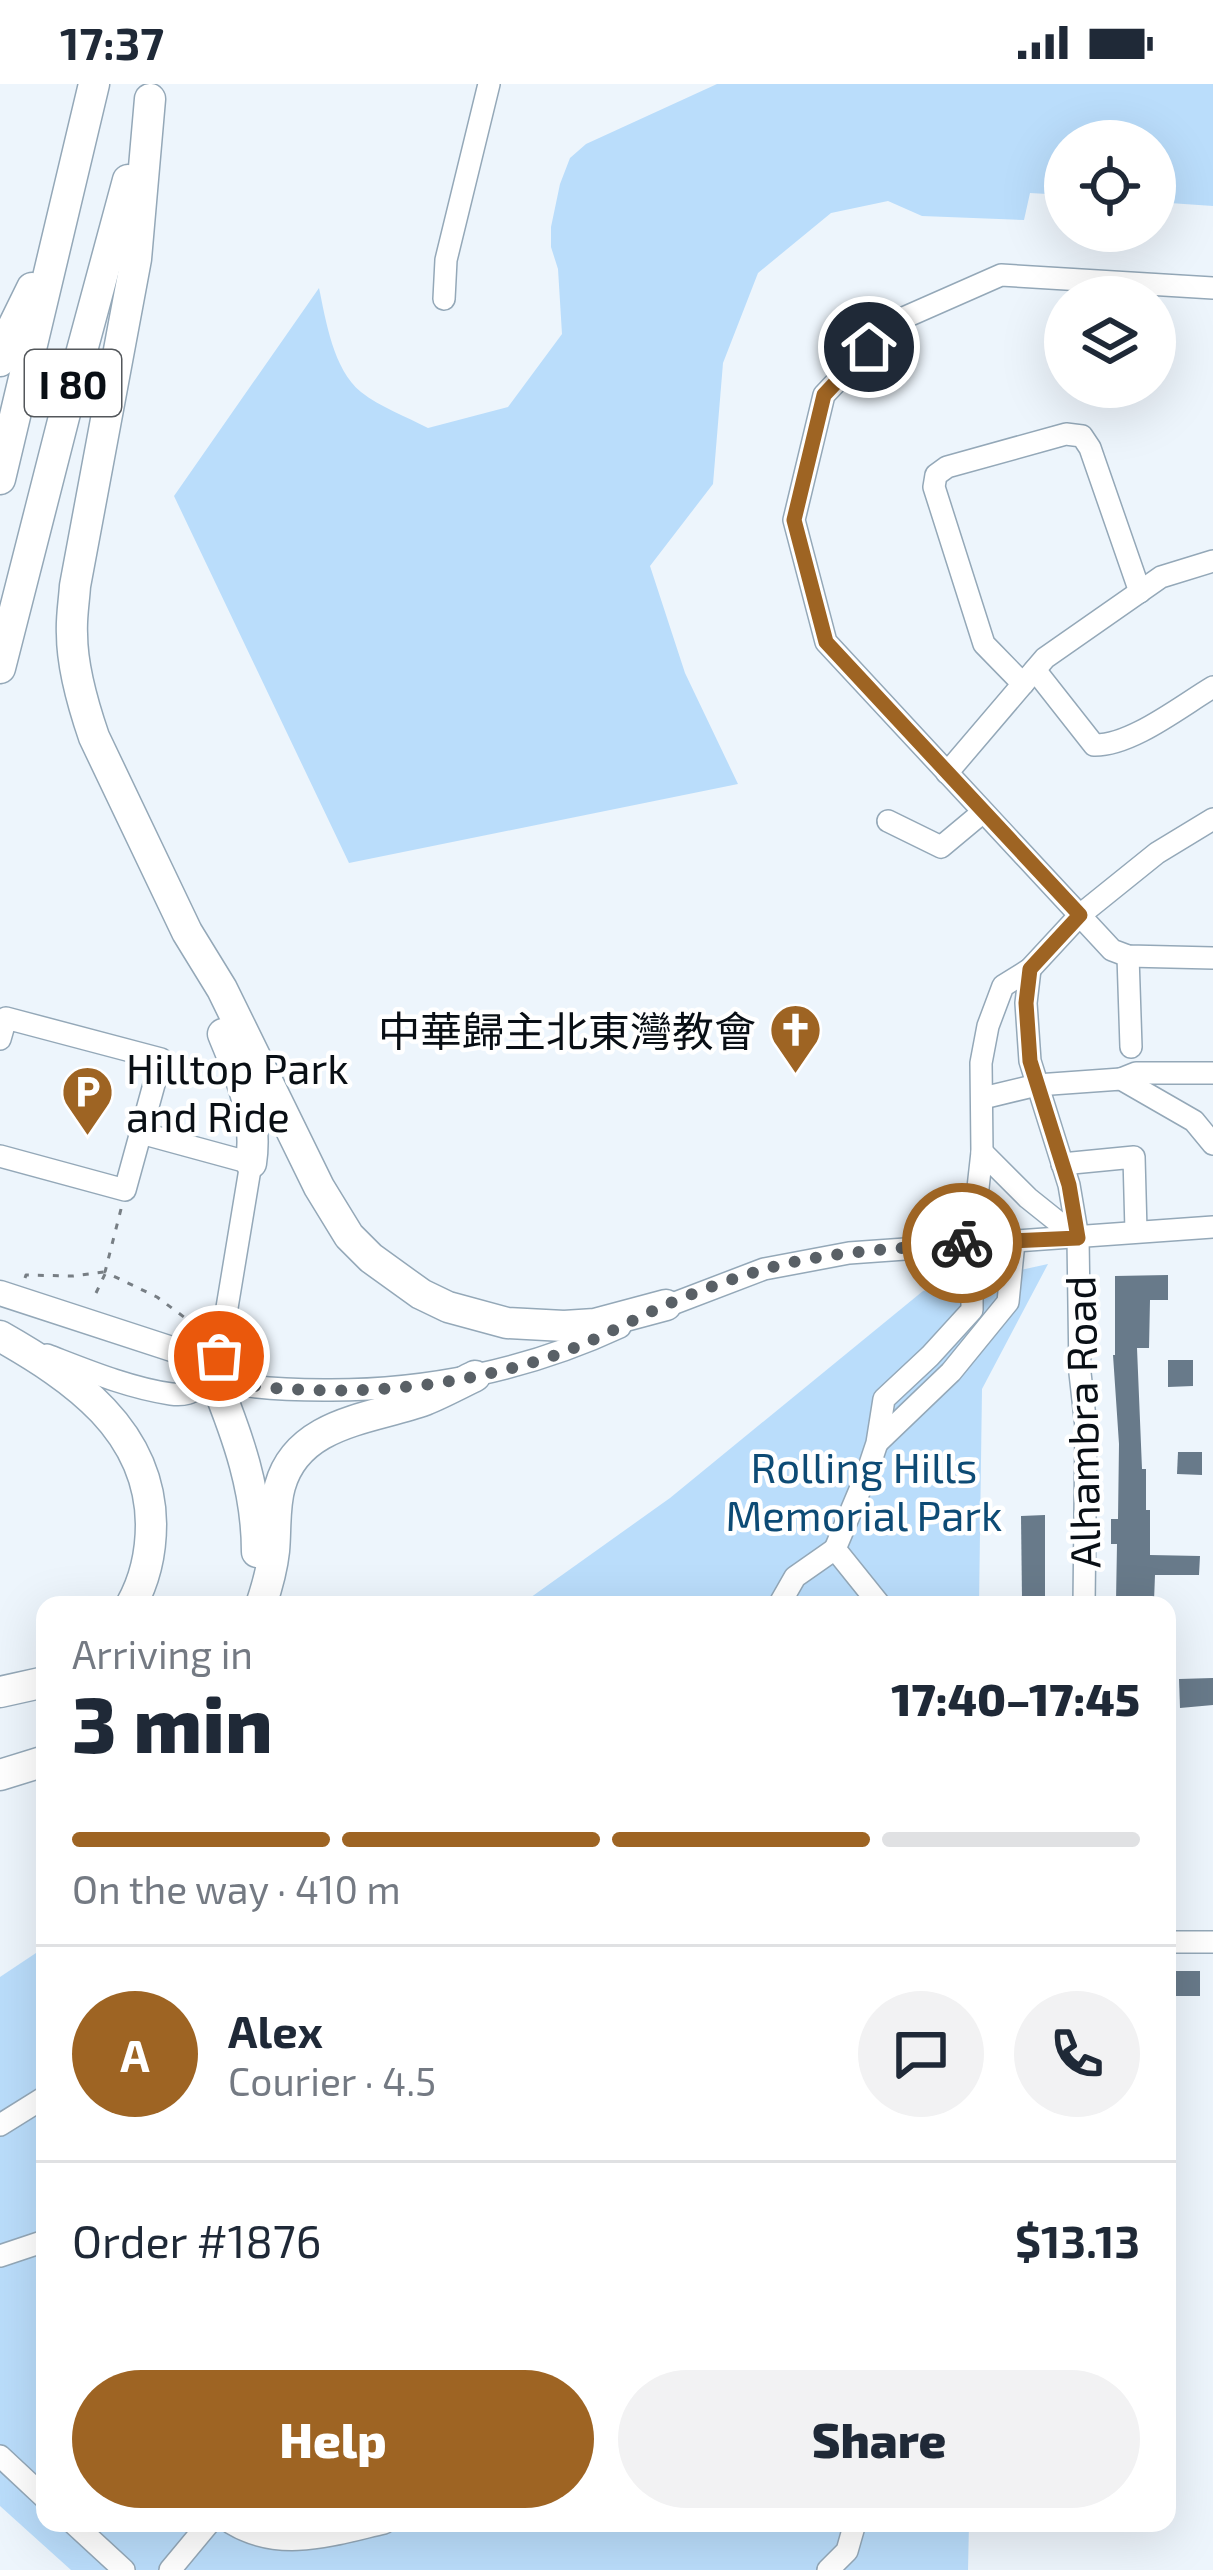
<!DOCTYPE html>
<meta charset="utf-8">
<style>
:root{--surface:#fff;--page:#f2f2f3;--text:#1f2937;--muted:#747a83;--line:#e0e1e3;--accent:#9e6423}
body{margin:0;font-family:"Exo 2","Noto Sans SC",sans-serif;background:var(--page);color:var(--text);height:100vh;display:flex;flex-direction:column;font-size:45px;white-space:nowrap}
*{box-sizing:border-box;margin:0}
p{font-size:39px;color:var(--muted)}
.icon{flex:none;width:66px;height:66px;fill:none;stroke:currentColor;stroke-width:2;stroke-linecap:round;stroke-linejoin:round}
.map{position:relative;flex:1;overflow:hidden}
.details{position:absolute;left:36px;top:1512px;width:1140px;height:936px;display:flex;flex-direction:column;background:var(--surface);border-radius:24px;box-shadow:0 12px 48px #0002}
.details>*{flex:none}
.fabs{position:absolute;left:1044px;top:36px;display:grid;gap:24px}
.fabs a{display:grid;place-items:center;width:132px;height:132px;border-radius:50%;background:var(--surface);box-shadow:0 12px 48px #0002;font-size:60px}
.pin{position:absolute;display:grid;place-items:center;width:102px;height:102px;color:#fff;margin:-51px;border:6px solid #fff;border-radius:50%;box-shadow:0 3px 12px #0007}
.courier{position:absolute;display:grid;place-items:center;width:120px;height:120px;margin:-60px;border:9px solid #9e6423;border-radius:50%;background:#fff;color:#222;box-shadow:0 3px 15px #0007}
.headline em{font-style:normal;font-weight:800}
.headline div{display:flex;flex-direction:column-reverse}
.headline{display:flex;align-items:center;justify-content:space-between;height:204px;padding:0 36px}
h1{font-size:78px;font-weight:800;line-height:90px}
.bar{display:grid;grid-template-columns:repeat(4,1fr);gap:18px 12px;align-content:center;height:144px;padding:0 36px}
.bar i{height:15px;border-radius:9px;background:var(--line)}
.bar .active{background:var(--accent)}
.bar p{grid-column:span 4}
.line{display:flex;align-items:center;gap:30px;padding:0 36px;border-top:3px solid var(--line)}
.line div{flex:1}
.round{display:grid;place-items:center;flex:none;width:126px;height:126px;border-radius:63px;background:var(--page)}
.button{display:flex;gap:24px;margin-top:auto;padding:24px 36px}
.button a{flex:1;height:138px;border-radius:72px;background:var(--accent);color:#fff;font-size:48px;font-weight:800;line-height:138px;text-align:center}
.button a+a{background:var(--page);color:var(--text)}
.status{display:flex;justify-content:space-between;align-items:center;height:84px;padding:0 60px;background:var(--surface);direction:ltr}
.status svg{height:33px;fill:currentColor}
.map>svg:first-child{display:block}
.green{fill:#baddfb}
.building{fill:#687a8a}
.lines{fill:none;stroke-linecap:round;stroke-linejoin:round}
.minor-casing{stroke:#94a8b8;stroke-width:24}
.major-casing{stroke:#94a8b8;stroke-width:27}
.highway-casing{stroke:#94a8b8;stroke-width:33}
.path{stroke:#777e84;stroke-width:3;stroke-dasharray:6 9;stroke-linecap:butt}
.minor{stroke:#fff;stroke-width:21}
.major{stroke:#fff;stroke-width:24}
.highway{stroke:#fff;stroke-width:30}
.done{stroke:#596066;stroke-width:12;stroke-dasharray:0 21.6}
.route{stroke:#9e6423;stroke-width:15}
.labels{text-anchor:middle;dominant-baseline:central;stroke-width:9;stroke-linejoin:round;paint-order:stroke}
.shield{fill:#fff;stroke:#53575b;stroke-width:3}
.shield-label{font-size:39px;font-weight:bold;fill:#090f15}
.poi-label{font-size:42px;fill:#090f15;stroke:#fff;text-anchor:end}
.street-label{font-size:42px;fill:#090f15;stroke:#fff}
.park-label{font-size:42px;fill:#0d4b75;stroke:#fff}
</style>
<div class="status"><b>17:37</b><svg viewBox="0 0 49 12"><path d="M0 12V9h3v3zM5 12V6h3v6zM10 12V3h3v9zM15 12V0h3v12zM26 1h20v11H26zM47 4h2v5h-2z"/></svg></div>
<div class="map">
<svg width="1213" height="2486" viewBox="0 0 1213 2486">
<rect width="100%" height="100%" fill="#edf5fc"/>
<g class="green">
<path d="M 717,0 L 1213,0 L 1213,122 L 1155,118 L 1155,57 L 1065,57 L 1065,111 L 1030,109 L 1024,136 L 922,132 L 888,117 L 831,129 L 758,189 L 723,279 L 713,400 L 650,482 L 685,589 L 738,700 L 349,779 L 174,412 L 319,204 C 326,237 333,285 361,308 C 380,323 407,333 428,344 L 508,323 L 562,250 L 558,185 L 551,163 L 551,143 L 560,100 L 570,74 L 586,60 Z"/>
<polygon points="1048,1180 982,1305 979,1521 520,1521 670,1414 923,1207"/>
<polygon points="45,1863 45,2439 969,2439 968,2486 71,2486 0,2422 0,1893"/>
</g>
<g class="building">
<polygon points="1168,1191 1168,1216 1150,1216 1149,1264 1137,1264 1142,1385 1146,1385 1146,1426 1150,1426 1150,1471 1200,1472 1199,1491 1155,1491 1154,1517 1116,1517 1117,1460 1111,1460 1111,1435 1118,1435 1119,1360 1113,1271 1115,1271 1115,1192"/>
<polygon points="1168,1276 1193,1276 1193,1302 1168,1303"/>
<polygon points="1178,1368 1202,1368 1202,1391 1177,1390"/>
<polygon points="1045,1431 1045,1515 1022,1515 1021,1432"/>
<polygon points="1213,1594 1213,1621 1180,1624 1179,1595"/>
<rect x="1170" y="1887" width="30" height="25"/>
</g>
<g class="lines">
<defs>
<g id="minor">
<polyline points="1213,204 1001,191 892,239 824,311 794,436 826,558 1112,866 1128,872 1213,874"/>
<polyline points="444,215 446,176 489,0"/>
<path d="M 1035,586 L 1094,661 C 1131,662 1181,622 1213,603"/>
<polyline points="1023,600 984,560 934,403 936,391 947,383 1066,350 1082,352 1090,364 1140,508"/>
<polyline points="947,689 1045,574 1161,493 1213,477"/>
<polyline points="888,737 941,763 983,728"/>
<polyline points="1128,872 1131,963"/>
<polyline points="1030,885 1026,919 1030,977 1069,1101 1078,1154 1080,1289 1086,1343 1084,1521"/>
<polyline points="0,955 6,934 161,975 125,1106 0,1072"/>
<polyline points="1121,995 1136,989 1213,989"/>
<polyline points="983,1014 1037,1001 1121,995 1194,1037 1213,1060"/>
<polyline points="141,1049 251,1079 215,1296"/>
<polyline points="982,1068 1028,1114 1078,1154"/>
<polyline points="1062,1080 1134,1073 1136,1147"/>
<polyline points="654,1227 764,1185 849,1169 1213,1143"/>
<path d="M 47,1271 C 86,1286 129,1304 171,1310 C 194,1313 196,1302 214,1297 C 221,1295 233,1300 241,1301 C 268,1305 296,1306 324,1306 C 426,1307 528,1286 620,1243"/>
<polyline points="878,1358 951,1288 1008,1218 1014,1158"/>
<polyline points="835,1465 867,1389 877,1359 884,1315 930,1272 972,1226 972,1158 982,1068 981,979 988,942 1003,902 1030,885 1080,831 1157,769 1213,735"/>
<polyline points="779,1521 795,1493 835,1465 880,1521"/>
<polyline points="1167,1858 1213,1858"/>
<polyline points="0,2041 45,2013"/>
<polyline points="0,2172 45,2157"/>
<polyline points="0,2372 45,2414"/>
<polyline points="73,2439 124,2486"/>
<path d="M 231,2439 C 280,2469 332,2451 384,2439"/>
<polyline points="170,2486 209,2439"/>
<polyline points="828,2486 847,2467 855,2439"/>
</g>
<polyline id="major" points="0,1209 181,1268 198,1277 215,1296"/>
<g id="highway">
<path d="M 150,15 L 136,175 L 75,502 C 74,518 71,534 72,550 C 72,584 83,621 94,653 L 187,848 L 222,905 L 319,1103 L 349,1152 L 371,1174 L 421,1210 L 448,1223 L 507,1239 L 564,1242 L 595,1240 L 666,1221"/>
<polyline points="0,277 8,253 32,204"/>
<polyline points="0,395 94,0"/>
<polyline points="0,584 64,333 128,96"/>
<path d="M 223,950 C 241,993 258,1032 251,1079"/>
<path d="M 0,1252 C 74,1294 150,1346 151,1440 C 151,1469 145,1496 131,1521"/>
<path d="M 215,1296 C 238,1353 257,1406 257,1468"/>
<path d="M 261,1521 C 267,1503 272,1486 274,1467 C 276,1446 274,1422 280,1402 C 298,1337 373,1335 425,1316 C 442,1309 459,1300 475,1292"/>
<polyline points="0,1608 45,1598"/>
<polyline points="0,1691 45,1677"/>
</g>
</defs>
<use href="#minor" class="minor-casing"/>
<use href="#major" class="major-casing"/>
<use href="#highway" class="highway-casing"/>
<g class="path">
<polyline points="121,1125 105,1188 157,1213 196,1242"/>
<polyline points="25,1194 26,1191 73,1192 104,1188"/>
<polyline points="96,1209 105,1190"/>
</g>
<use href="#minor" class="minor"/>
<use href="#major" class="major"/>
<use href="#highway" class="highway"/>
</g>
<g class="lines">
<path class="done" d="M 219,1272 L 215,1296 C 324,1316 445,1307 550,1273 C 588,1260 623,1241 659,1224 C 692,1209 728,1196 762,1186 C 827,1167 896,1165 962,1159"/>
<polyline class="route" points="869,263 824,311 794,436 826,558 1080,831 1030,885 1026,919 1030,977 1069,1101 1078,1154 962,1159"/>
</g>
<defs>
<symbol id="church-pin" viewBox="-11 -11 22 30"><path d="M0 17L-7.5 6A9.5 9.5 0 1 1 7.5 6Z" fill="#9e6423" stroke="#fff"/><path d="M-1.2-6h2.4v3.5h3.3v2.4h-3.3V6h-2.4V-.1h-3.3v-2.4h3.3Z" fill="#fff"/></symbol>
<symbol id="parking-pin" viewBox="-11 -11 22 30"><path d="M0 17L-7.5 6A9.5 9.5 0 1 1 7.5 6Z" fill="#9e6423" stroke="#fff"/><path d="M-3.5-5.5H1a3.5 3.5 0 0 1 0 7H-1V5.5H-3.5ZM-1-3.4V-.6H.8a1.4 1.4 0 0 0 0-2.8Z" fill="#fff"/></symbol>
</defs>
<g fill-rule="evenodd">
<use href="#church-pin" x="766" y="916" width="59" height="81"/>
<use href="#parking-pin" x="58" y="978" width="59" height="81"/>
</g>
<g class="labels">
<rect class="shield" x="25" y="266" width="96" height="66" rx="9"/>
<g class="shield-label">
<text x="73" y="299">I 80</text>
</g>
<g class="poi-label">
<text x="756" y="946">中華歸主北東灣教會</text>
<text x="126" y="983" text-anchor="start">Hilltop Park<tspan x="126" dy="48">and Ride</tspan></text>
</g>
<g class="street-label">
<text transform="translate(1081 1338) rotate(-91)">Alhambra Road</text>
</g>
<g class="park-label">
<text x="864" y="1382">Rolling Hills<tspan x="864" dy="48">Memorial Park</tspan></text>
</g>
</g>
</svg>
<div class="fabs">
<a><svg class="icon" aria-label="locate" viewBox="0 0 24 24"><circle cx="12" cy="12" r="6"/><path d="M12 2v4M12 18v4M2 12h4M18 12h4"/></svg></a>
<a><svg class="icon" aria-label="layers" viewBox="0 0 24 24"><path d="M12 4l9 5-9 5-9-5zM3 14l9 5 9-5"/></svg></a>
</div>
<div class="pin" style="left:219px;top:1272px;background:#ea580c"><svg class="icon" aria-label="bag" viewBox="0 0 24 24"><path d="M5 8h14l-1 12H6zM9 8a3 3 0 0 1 6 0"/></svg></div>
<div class="pin" style="left:869px;top:263px;background:#1f2937"><svg class="icon" aria-label="home" viewBox="0 0 24 24"><path d="M3 11l9-7 9 7M6 9v11h12V9"/></svg></div>
<div class="courier" style="left:962px;top:1159px"><svg class="icon" aria-label="bike" viewBox="0 0 24 24"><circle cx="6" cy="16" r="4"/><circle cx="18" cy="16" r="4"/><path d="M6 16l4-8h5l3 8M10 8l3 8H6M13 5h3"/></svg></div>
<section class="details">
<div class="headline"><div><h1>3 min</h1><p>Arriving in</p></div><em>17:40–17:45</em></div>
<div class="bar"><i class="active"></i><i class="active"></i><i class="active"></i><i></i><p>On the way · 410 m</p></div>
<div class="line" style="height:216px"><b class="round" style="background:var(--accent);color:#fff">A</b><div><b>Alex</b><p>Courier · 4.5</p></div><a class="round"><svg class="icon" aria-label="chat" viewBox="0 0 24 24"><path d="M4 5h16v11H9l-5 4z"/></svg></a><a class="round"><svg class="icon" aria-label="phone" viewBox="0 0 24 24"><path d="M5 4h4l2 5-3 2q2 4 5 5l2-3 5 2v4C11 20 4 13 5 4z"/></svg></a></div>
<div class="line" style="height:156px"><div>Order #1876</div><b>$13.13</b></div>
<div class="button"><a>Help</a><a>Share</a></div>
</section>
</div>
